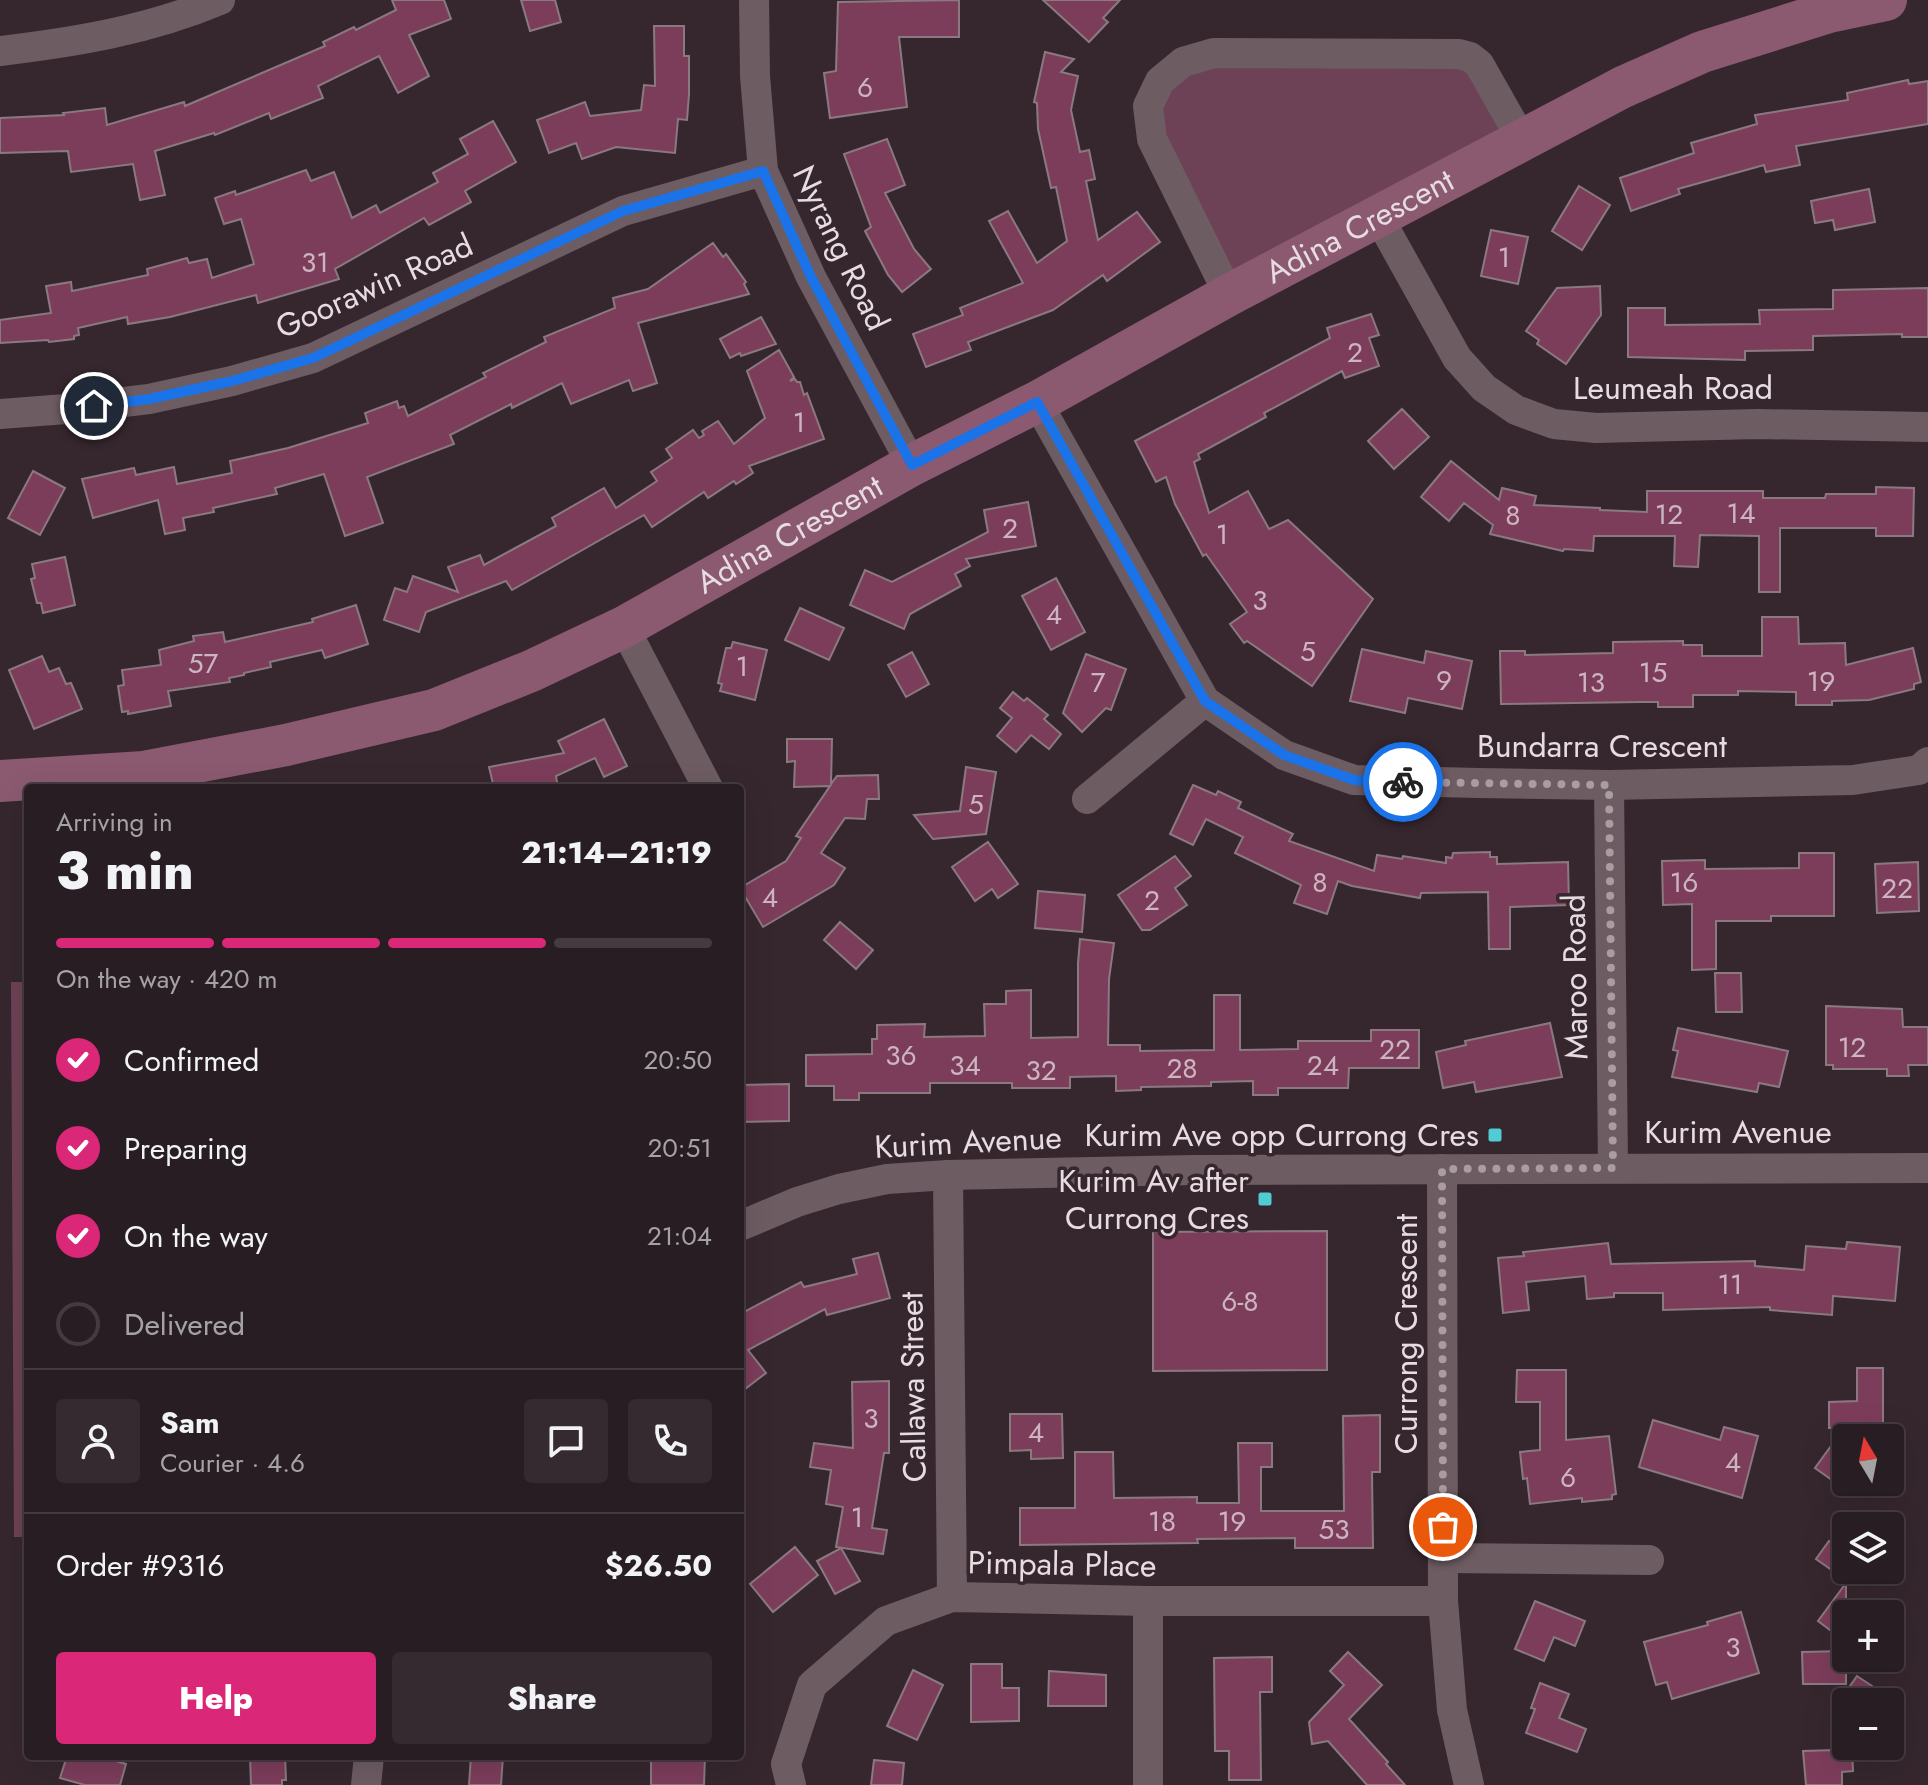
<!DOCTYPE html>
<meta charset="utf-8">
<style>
:root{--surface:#281d22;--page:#342a2f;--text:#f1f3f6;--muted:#a5a2a5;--line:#443b40;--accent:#db2777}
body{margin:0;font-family:Jost,sans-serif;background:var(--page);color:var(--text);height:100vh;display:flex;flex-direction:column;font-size:30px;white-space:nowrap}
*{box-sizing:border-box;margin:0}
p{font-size:26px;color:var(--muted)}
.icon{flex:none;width:44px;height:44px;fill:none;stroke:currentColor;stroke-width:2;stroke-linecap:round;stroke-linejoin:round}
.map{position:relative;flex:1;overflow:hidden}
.details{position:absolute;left:24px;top:784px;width:720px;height:976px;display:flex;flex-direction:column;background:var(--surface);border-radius:8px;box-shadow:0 8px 32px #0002,0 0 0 2px var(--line)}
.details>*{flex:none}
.needle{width:52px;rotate:350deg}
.fabs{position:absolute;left:1832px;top:1424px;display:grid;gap:16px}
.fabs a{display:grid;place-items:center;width:72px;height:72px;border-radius:8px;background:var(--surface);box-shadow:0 8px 32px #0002,0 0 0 2px var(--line);font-size:40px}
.pin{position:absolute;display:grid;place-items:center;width:68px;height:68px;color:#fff;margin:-34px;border:4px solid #fff;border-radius:50%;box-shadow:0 2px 8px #0007}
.courier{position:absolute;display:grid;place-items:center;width:80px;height:80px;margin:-40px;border:6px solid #1a73e8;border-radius:50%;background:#fff;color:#222;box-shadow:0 2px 10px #0007}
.headline em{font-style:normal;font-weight:800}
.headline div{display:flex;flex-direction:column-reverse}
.headline{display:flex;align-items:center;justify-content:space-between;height:136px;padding:0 32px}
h1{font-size:52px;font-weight:800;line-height:60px}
.bar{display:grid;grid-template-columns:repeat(4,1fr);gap:12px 8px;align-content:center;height:96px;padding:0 32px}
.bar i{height:10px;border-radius:6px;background:var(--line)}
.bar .on{background:var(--accent)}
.bar p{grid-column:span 4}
.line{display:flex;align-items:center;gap:20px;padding:0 32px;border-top:2px solid var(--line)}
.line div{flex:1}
.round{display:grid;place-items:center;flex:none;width:84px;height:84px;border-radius:8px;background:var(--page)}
ol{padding:0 32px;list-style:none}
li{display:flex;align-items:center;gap:24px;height:88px}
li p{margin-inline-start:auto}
li .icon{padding:8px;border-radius:50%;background:var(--accent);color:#fff;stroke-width:4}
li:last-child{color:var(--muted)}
li i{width:44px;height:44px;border:4px solid var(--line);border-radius:50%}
.button{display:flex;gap:16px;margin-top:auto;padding:16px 32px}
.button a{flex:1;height:92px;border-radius:8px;background:var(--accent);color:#fff;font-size:32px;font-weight:800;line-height:92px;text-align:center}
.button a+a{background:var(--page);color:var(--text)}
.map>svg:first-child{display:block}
.green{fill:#6e4256}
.building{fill:#7c3d5b;stroke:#8b7980;stroke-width:2}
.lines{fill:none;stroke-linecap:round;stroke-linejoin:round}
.street{stroke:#6e5c63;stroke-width:30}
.secondary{stroke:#8b5a71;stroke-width:42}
.done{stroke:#a99da2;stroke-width:8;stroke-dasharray:0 14.4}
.route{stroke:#1a73e8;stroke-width:10}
.poi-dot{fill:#51ccd4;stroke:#36272e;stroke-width:3}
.labels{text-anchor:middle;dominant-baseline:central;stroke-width:7;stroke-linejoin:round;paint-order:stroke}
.number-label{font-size:28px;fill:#ccb5c0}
.street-label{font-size:32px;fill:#e7dde1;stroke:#36272e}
.poi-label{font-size:32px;fill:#e7dde1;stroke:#36272e;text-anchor:end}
</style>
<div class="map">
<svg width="1928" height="1785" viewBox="0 0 1928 1785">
<rect width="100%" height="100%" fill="#36272e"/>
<g class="green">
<polygon points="1459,54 1522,140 1229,295 1152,139 1160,81 1183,62"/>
<polygon points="11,982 28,982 28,1537 14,1537"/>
</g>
<g class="building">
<polygon points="392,0 444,0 451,19 409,35 429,76 398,93 379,56 318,86 323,98 271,119 269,113 215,135 214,133 155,151 165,195 140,200 133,164 71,172 68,151 0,153 0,118 64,115 63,113 105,108 107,125 184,102 185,106 325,46 323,42 354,27 356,30 396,10"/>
<polygon points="521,0 555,0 561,22 530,31"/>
<polygon points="959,0 959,37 899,37 907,107 830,118 824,73 836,71 838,2"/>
<polygon points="1043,0 1120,0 1103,18 1108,22 1089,42"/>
<polygon points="654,26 684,26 684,56 689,56 689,94 687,120 678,119 675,153 616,147 582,159 576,143 549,153 537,120 585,102 590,116 641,110 644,85 655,86"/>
<polygon points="1045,52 1074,59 1061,72 1078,76 1071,110 1080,152 1089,150 1095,179 1086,181 1098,240 1137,212 1160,242 1107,281 1103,275 1053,310 968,342 971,350 926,367 913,334 963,315 960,308 1023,283 989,221 1008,211 1037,263 1067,241 1056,187 1051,188 1038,129 1037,103 1034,102"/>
<polygon points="1908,80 1909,84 1928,81 1928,124 1796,146 1800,165 1766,172 1764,165 1678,189 1680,194 1631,211 1620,178 1694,153 1691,143 1757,124 1755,115 1848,100 1847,93"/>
<polygon points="493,121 516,162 465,191 471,202 429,225 424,218 335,269 339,279 258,303 256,295 170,317 128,324 127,317 78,328 79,335 74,336 74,339 49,342 48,340 0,343 0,320 51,313 46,286 71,282 72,291 148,275 147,269 187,258 189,263 207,259 212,278 254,264 241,219 224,224 215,198 235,191 236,195 306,170 311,181 334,172 352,218 376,205 380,213 438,182 433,173 468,154 460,139"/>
<polygon points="887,139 905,185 885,193 914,249 931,269 902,292 888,275 865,231 871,227 844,154"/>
<polygon points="1579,186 1610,205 1582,250 1552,231"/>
<polygon points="1869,189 1875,222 1835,230 1833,220 1815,223 1811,201"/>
<polygon points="1491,230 1528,237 1518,284 1481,276"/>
<polygon points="713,243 723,257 726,254 746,282 744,284 749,294 638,323 657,383 633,391 629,380 571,404 562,383 512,408 511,404 450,435 454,444 367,477 383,523 345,536 324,474 275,488 277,494 213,508 214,512 183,518 185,530 165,534 158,500 93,518 82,479 134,468 136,475 174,467 177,484 232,473 230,461 288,448 368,423 365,413 397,401 399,408 404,406 408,416 486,377 483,373 546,342 544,337 615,308 613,298 648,289"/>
<polygon points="1600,286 1601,315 1566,364 1537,344 1539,340 1526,331 1557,288"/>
<polygon points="1928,288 1928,337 1902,337 1902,334 1813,336 1813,350 1745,351 1745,360 1628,357 1628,308 1665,308 1665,325 1760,324 1759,310 1833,309 1833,290"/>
<polygon points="1371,314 1379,335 1369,338 1379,366 1345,378 1342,371 1264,413 1266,417 1198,454 1200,459 1194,462 1209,513 1248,491 1269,529 1288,520 1373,599 1312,686 1247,641 1244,643 1230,624 1247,612 1206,554 1203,556 1175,504 1166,477 1156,482 1135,441 1330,338 1327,328"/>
<polygon points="761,317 776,344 741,356 740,353 730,358 720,339"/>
<polygon points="779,350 794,377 790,381 795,379 797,382 800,382 804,395 807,393 824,439 749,466 753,473 736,484 734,481 708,498 704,492 652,527 644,515 512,590 506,581 426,612 419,632 384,620 395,588 407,592 413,576 458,592 448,567 480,555 484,565 556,526 552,518 604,488 616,508 657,481 651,472 672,458 666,449 693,430 699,438 704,435 702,431 718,421 734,444 765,418 747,371"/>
<polygon points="1402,409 1429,437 1394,469 1368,441"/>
<polygon points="1451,461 1499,500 1502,488 1536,496 1534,505 1600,508 1600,510 1647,512 1647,491 1763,491 1763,498 1825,498 1826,494 1876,494 1876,487 1914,488 1913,536 1876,536 1876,528 1780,528 1780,592 1759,592 1759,536 1700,535 1698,567 1674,566 1675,536 1594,536 1593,551 1564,549 1563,551 1490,534 1493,525 1464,503 1449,521 1421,497"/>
<polygon points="33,471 65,488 40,535 8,518"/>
<polygon points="1028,502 1036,546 966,559 970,566 955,574 961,586 910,614 904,629 850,605 865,570 892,582 988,532 984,510"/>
<polygon points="65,557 75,605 43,613 41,603 37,603 31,579 35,578 32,564"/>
<polygon points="1056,578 1085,632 1051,650 1022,596"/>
<polygon points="356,605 368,644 325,658 322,650 270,662 271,667 244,673 244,675 229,678 230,682 168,691 171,706 128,714 128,711 122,712 118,686 124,685 122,670 161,665 159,650 194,641 193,636 223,632 225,642 313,622 312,619"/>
<polygon points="800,608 844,628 829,660 785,640"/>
<polygon points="1762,617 1798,617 1799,644 1845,643 1846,665 1913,648 1921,682 1914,684 1914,689 1869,700 1832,701 1832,705 1796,705 1796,692 1738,691 1738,695 1693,695 1693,707 1658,707 1658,702 1641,702 1501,704 1500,651 1525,651 1525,655 1613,653 1613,642 1683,641 1683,645 1702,645 1702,656 1762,656"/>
<polygon points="733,642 767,650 755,700 720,691 722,684 718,683 726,648 731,648"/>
<polygon points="1362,649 1424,663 1426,651 1472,661 1462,709 1408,698 1405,713 1350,701"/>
<polygon points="912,652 929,684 906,697 888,665"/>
<polygon points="1086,654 1126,669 1111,710 1106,708 1082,732 1063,713"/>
<polygon points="42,656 49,672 59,668 66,684 71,683 82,709 34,729 9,670"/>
<polygon points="1013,692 1024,701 1027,698 1048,715 1044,719 1061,734 1049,749 1031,735 1016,752 997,736 1012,718 1000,708"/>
<polygon points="604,719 627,766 604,777 595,758 556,776 558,788 494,788 489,767 564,753 558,741"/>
<polygon points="787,739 832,739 831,784 837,776 878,775 879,799 867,799 865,819 845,818 821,853 845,868 834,885 763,927 740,888 786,861 801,838 796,836 830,786 794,787 795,761 787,762"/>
<polygon points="966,767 996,772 986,834 933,839 914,815 960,811"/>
<polygon points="1193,785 1216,795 1218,791 1241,802 1238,808 1293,834 1289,841 1374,871 1377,855 1402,859 1403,856 1446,863 1446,857 1452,858 1453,853 1490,852 1490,857 1497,857 1497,864 1568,862 1569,905 1510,907 1510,949 1489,949 1488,892 1421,893 1420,898 1352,886 1338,881 1327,914 1294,903 1301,885 1235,853 1243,837 1206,819 1193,845 1170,834"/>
<polygon points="988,842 1018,884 998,898 992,889 975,901 952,867"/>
<polygon points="1799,853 1834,853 1834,916 1771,916 1771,921 1716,921 1716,969 1692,970 1692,904 1663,905 1662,861 1705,860 1705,869 1799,868"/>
<polygon points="1175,856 1191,876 1175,888 1187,905 1150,930 1142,930 1118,895"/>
<polygon points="1918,862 1919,911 1877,913 1875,864"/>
<polygon points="1038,891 1085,895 1082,932 1035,928"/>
<polygon points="840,922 873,950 856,969 824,940"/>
<polygon points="1080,939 1114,943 1109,979 1108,1045 1140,1045 1140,1051 1214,1050 1214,995 1240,995 1240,1050 1298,1049 1298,1041 1371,1041 1371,1030 1419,1030 1419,1068 1349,1068 1348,1088 1278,1088 1278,1095 1253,1095 1253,1081 1211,1082 1211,1086 1141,1087 1141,1090 1116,1091 1116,1076 1070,1077 1070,1088 1012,1088 1012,1083 930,1083 930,1093 859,1093 859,1100 834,1100 834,1086 806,1086 806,1055 872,1054 872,1039 877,1039 877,1025 925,1024 924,1037 985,1036 984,1004 1006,1004 1006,991 1031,990 1031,1038 1078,1037 1078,963"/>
<polygon points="1715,973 1741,973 1742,1012 1716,1012"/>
<polygon points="1826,1006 1902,1009 1903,1027 1928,1027 1928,1065 1908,1065 1909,1076 1887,1076 1887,1069 1833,1069 1833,1065 1826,1065"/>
<polygon points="1550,1023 1562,1077 1476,1092 1474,1082 1443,1088 1436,1052 1466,1045 1465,1041"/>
<polygon points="1678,1028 1788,1051 1779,1087 1759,1083 1757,1092 1672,1077 1678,1051 1673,1050"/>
<polygon points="789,1084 789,1121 740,1122 740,1085"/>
<polygon points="1327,1231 1327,1370 1153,1371 1153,1232"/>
<polygon points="1847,1242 1900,1247 1895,1301 1833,1296 1832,1315 1770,1310 1770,1307 1663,1310 1663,1293 1614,1293 1614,1297 1587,1299 1585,1276 1526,1282 1529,1310 1503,1313 1498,1258 1524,1256 1523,1252 1608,1243 1611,1264 1755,1261 1755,1266 1804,1270 1806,1246 1846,1249"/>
<polygon points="878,1253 890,1298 827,1315 825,1309 748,1350 766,1373 740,1393 740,1314 801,1282 804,1287 857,1274 853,1259"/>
<polygon points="1857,1368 1883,1368 1883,1427 1846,1428 1846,1490 1815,1468 1844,1428 1829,1428 1829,1402 1857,1401"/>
<polygon points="1517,1370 1566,1370 1566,1440 1609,1436 1616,1494 1612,1495 1612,1499 1582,1502 1582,1498 1530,1504 1527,1478 1523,1479 1520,1452 1540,1450 1540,1402 1516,1402"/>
<polygon points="889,1381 889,1453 884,1453 872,1528 887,1530 883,1554 836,1547 843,1507 826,1504 831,1470 810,1467 814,1443 853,1448 852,1382"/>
<polygon points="1010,1414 1062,1414 1063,1458 1031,1459 1031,1450 1010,1451"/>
<polygon points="1380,1415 1380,1472 1372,1472 1373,1548 1295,1548 1295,1538 1197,1539 1198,1543 1020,1545 1020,1508 1075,1508 1075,1452 1113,1452 1114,1498 1197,1497 1197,1503 1239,1503 1238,1443 1272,1443 1272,1467 1261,1467 1261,1511 1344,1511 1343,1416"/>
<polygon points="1653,1420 1720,1440 1724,1427 1758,1436 1742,1498 1639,1467"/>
<polygon points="1829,1541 1846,1553 1846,1580 1816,1559"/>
<polygon points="795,1547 818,1575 773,1612 750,1584"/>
<polygon points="841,1548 860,1581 835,1594 817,1561"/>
<polygon points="1846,1583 1846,1642 1818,1621"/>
<polygon points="1535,1601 1585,1621 1575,1646 1554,1637 1544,1661 1515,1649"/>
<polygon points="1741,1612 1759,1673 1672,1699 1667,1682 1656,1685 1644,1642 1708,1625 1707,1622"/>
<polygon points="1846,1651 1846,1684 1803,1684 1802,1652"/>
<polygon points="1348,1652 1382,1685 1349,1719 1388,1762 1386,1764 1405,1785 1367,1785 1328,1741 1312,1744 1309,1722 1344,1685 1330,1671"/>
<polygon points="1272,1657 1272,1692 1260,1692 1261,1780 1229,1780 1229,1751 1215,1751 1214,1658"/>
<polygon points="971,1664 1002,1664 1002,1688 1019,1688 1019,1721 971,1722"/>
<polygon points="913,1670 943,1685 917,1740 887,1726"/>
<polygon points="1049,1671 1106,1675 1106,1706 1048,1706"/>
<polygon points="1857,1676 1896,1702 1839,1702"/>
<polygon points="1540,1683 1569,1694 1559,1718 1586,1729 1577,1752 1526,1733 1535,1709 1531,1708"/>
<polygon points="1836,1750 1852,1750 1853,1771 1842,1772 1842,1785 1806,1785 1803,1751"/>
<polygon points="67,1756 99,1756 126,1764 120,1785 85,1785 60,1778"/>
<polygon points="250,1756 285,1756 286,1780 282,1780 282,1785 251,1785"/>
<polygon points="471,1756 503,1756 501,1785 469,1785"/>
<polygon points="651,1756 705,1756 704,1785 651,1785"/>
<polygon points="874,1760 904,1763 902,1785 871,1785"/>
</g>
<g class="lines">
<g class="street">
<polyline points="754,0 755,76 763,171 811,277 912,465"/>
<path d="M 0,51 C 76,42 149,30 220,0"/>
<polyline points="1379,218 1457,358 1484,388 1516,410 1554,424 1596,428 1758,424 1928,427"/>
<polyline points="1229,295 1152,139 1148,106 1160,81 1183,62 1214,53 1459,54 1470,57 1479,64 1522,140"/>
<polyline points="1037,402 1205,701 1284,755 1354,780 1478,783 1609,785 1853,780 1919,770 1928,762"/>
<polyline points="0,414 66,409 149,399 232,381 313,358 623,211 763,171"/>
<polyline points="624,627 708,788"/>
<polyline points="1609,785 1613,1168"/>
<polyline points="1087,799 1205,701"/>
<polyline points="1442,1169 1443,1601 1452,1710 1469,1785"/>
<polyline points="948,1175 952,1597"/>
<polyline points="740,1226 797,1202 839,1189 887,1179 948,1175 1194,1170 1928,1168"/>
<polyline points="1443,1558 1649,1560"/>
<polyline points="1148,1601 1148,1785"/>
<polyline points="366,1785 369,1756"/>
<polyline points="791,1785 786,1764 812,1685 886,1621 952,1597 1148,1601 1443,1601"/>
</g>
<path class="secondary" id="s1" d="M 0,781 L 144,772 L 286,745 L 434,710 L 531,671 L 624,627 L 912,465 L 1037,402 L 1229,295 L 1623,87 L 1702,52 L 1829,12 L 1886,0"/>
</g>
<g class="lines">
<polyline class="done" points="1403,782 1609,785 1613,1168 1442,1169 1443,1527"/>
<polyline class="route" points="94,406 149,399 232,381 313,358 623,211 763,171 811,277 912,465 1037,402 1205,701 1284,755 1354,780 1403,782"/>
</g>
<g class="poi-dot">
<rect x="1487" y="1127" width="16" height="16" rx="4"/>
<rect x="1257" y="1191" width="16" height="16" rx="4"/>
</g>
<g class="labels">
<g class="number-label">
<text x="865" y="87">6</text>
<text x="1504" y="257">1</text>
<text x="315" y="262">31</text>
<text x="1355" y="352">2</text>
<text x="799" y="422">1</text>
<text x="1741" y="513">14</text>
<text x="1669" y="514">12</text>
<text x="1513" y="515">8</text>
<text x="1010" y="528">2</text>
<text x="1222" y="534">1</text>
<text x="1260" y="600">3</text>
<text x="1054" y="614">4</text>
<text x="1308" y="651">5</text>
<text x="203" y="663">57</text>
<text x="742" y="666">1</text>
<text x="1653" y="672">15</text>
<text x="1444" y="680">9</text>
<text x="1821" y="681">19</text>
<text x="1098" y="682">7</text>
<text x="1591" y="682">13</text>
<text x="976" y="804">5</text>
<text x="1320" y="882">8</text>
<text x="1684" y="882">16</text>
<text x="1897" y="888">22</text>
<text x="770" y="897">4</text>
<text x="1152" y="900">2</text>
<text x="1852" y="1047">12</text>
<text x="1395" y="1049">22</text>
<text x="901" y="1055">36</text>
<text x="965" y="1065">34</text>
<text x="1323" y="1065">24</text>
<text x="1182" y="1068">28</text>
<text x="1041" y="1070">32</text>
<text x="1730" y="1284">11</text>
<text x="1240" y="1301">6-8</text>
<text x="871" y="1418">3</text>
<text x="1036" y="1432">4</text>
<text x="1733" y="1462">4</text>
<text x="1568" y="1477">6</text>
<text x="857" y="1517">1</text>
<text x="1162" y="1521">18</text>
<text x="1232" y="1521">19</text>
<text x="1334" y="1529">53</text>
<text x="1733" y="1647">3</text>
</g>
<g class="street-label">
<text stroke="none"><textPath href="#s1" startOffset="1486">Adina Crescent</textPath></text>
<text transform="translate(841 248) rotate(64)">Nyrang Road</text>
<text transform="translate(374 286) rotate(-24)">Goorawin Road</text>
<text x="1673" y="388">Leumeah Road</text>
<text stroke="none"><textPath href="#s1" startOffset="838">Adina Crescent</textPath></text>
<text x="1602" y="746">Bundarra Crescent</text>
<text transform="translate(1575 977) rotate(-91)">Maroo Road</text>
<text x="1738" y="1132">Kurim Avenue</text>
<text transform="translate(968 1142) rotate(-3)">Kurim Avenue</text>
<text transform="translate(1406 1334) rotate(-90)">Currong Crescent</text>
<text transform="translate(913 1387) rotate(-91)">Callawa Street</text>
<text transform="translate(1062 1564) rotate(1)">Pimpala Place</text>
</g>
<g class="poi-label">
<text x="1479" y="1135">Kurim Ave opp Currong Cres</text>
<text x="1249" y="1181">Kurim Av after<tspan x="1249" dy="37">Currong Cres</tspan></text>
</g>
</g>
</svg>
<div class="fabs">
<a><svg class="needle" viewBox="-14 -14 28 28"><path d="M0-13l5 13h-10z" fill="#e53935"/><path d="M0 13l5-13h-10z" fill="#a5a2a5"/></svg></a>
<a><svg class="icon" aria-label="layers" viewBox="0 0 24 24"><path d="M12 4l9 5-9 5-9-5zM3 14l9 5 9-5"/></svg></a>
<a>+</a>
<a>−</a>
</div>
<div class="pin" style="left:1443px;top:1527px;background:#ea580c"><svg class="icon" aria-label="bag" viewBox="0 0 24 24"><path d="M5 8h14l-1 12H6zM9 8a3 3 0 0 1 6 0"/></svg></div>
<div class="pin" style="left:94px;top:406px;background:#1f2937"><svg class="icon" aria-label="home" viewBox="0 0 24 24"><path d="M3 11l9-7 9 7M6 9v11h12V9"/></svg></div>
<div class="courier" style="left:1403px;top:782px"><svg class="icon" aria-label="bike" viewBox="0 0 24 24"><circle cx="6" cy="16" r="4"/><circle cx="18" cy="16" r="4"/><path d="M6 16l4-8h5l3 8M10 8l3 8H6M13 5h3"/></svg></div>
<section class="details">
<div class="headline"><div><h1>3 min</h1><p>Arriving in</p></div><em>21:14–21:19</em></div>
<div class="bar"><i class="on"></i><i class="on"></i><i class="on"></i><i></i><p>On the way · 420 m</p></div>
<ol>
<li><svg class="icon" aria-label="check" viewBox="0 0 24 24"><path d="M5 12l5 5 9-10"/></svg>Confirmed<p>20:50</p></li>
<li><svg class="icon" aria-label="check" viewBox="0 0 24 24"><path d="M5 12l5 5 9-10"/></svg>Preparing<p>20:51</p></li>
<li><svg class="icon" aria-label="check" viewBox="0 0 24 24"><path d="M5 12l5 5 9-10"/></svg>On the way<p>21:04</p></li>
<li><i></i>Delivered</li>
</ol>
<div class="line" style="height:144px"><a class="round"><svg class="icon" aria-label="person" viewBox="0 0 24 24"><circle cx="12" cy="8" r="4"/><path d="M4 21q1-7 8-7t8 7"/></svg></a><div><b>Sam</b><p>Courier · 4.6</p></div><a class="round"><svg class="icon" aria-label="chat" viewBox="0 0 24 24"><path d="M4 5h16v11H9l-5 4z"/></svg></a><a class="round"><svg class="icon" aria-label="phone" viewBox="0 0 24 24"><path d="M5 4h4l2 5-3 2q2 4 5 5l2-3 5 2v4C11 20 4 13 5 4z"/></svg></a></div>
<div class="line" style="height:104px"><div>Order #9316</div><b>$26.50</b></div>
<div class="button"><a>Help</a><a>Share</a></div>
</section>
</div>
